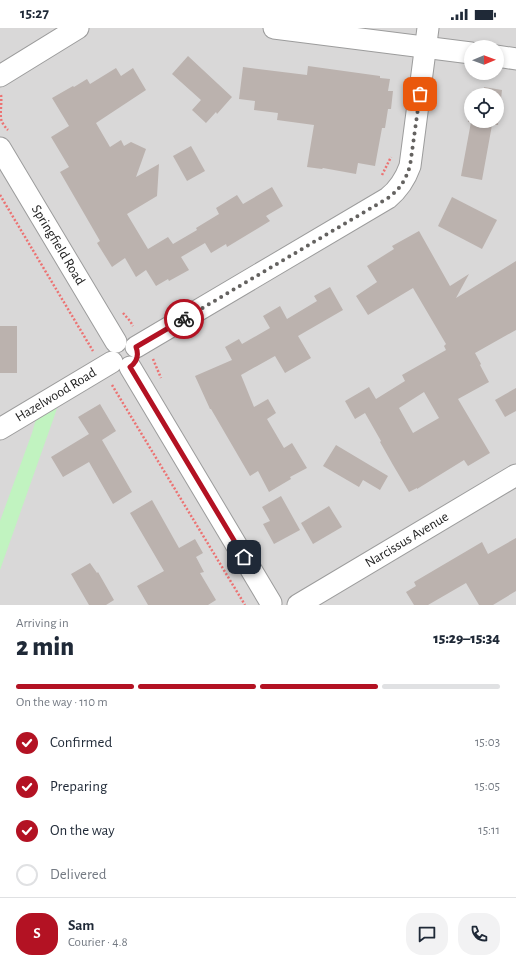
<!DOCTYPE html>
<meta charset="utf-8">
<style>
:root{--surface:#fff;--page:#f2f2f3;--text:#1f2937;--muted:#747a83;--line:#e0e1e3;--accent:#b31223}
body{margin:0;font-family:"Alegreya Sans",sans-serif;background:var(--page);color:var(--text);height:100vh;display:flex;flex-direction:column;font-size:15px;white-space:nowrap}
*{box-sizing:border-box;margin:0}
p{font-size:13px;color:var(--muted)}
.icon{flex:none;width:22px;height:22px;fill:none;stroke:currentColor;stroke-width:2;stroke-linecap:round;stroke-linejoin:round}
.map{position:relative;height:577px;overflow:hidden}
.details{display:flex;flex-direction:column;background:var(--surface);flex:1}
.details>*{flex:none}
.needle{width:26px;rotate:89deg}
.tools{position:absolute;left:464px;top:12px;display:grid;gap:8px}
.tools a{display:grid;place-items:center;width:40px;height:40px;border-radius:50%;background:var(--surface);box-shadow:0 2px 6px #0003;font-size:20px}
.pin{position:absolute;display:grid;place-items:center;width:34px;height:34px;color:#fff;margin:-17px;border-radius:8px;box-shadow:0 2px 6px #0006}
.courier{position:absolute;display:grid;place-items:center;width:40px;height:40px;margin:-20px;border:3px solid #b31223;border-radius:50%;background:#fff;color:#222;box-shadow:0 1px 5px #0007}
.summary em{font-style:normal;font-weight:800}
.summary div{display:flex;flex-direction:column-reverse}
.summary{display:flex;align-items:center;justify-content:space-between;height:68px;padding:0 16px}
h1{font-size:26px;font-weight:800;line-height:30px}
.bar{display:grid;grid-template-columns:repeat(4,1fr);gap:6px 4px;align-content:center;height:48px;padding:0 16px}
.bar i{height:5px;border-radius:3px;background:var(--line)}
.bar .on{background:var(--accent)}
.bar p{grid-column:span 4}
.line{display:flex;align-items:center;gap:10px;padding:0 16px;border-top:1px solid var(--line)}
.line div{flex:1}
.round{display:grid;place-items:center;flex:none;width:42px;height:42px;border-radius:16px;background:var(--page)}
ol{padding:0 16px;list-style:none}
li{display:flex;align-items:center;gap:12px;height:44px}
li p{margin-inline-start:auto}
li .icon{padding:4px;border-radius:50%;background:var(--accent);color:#fff;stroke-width:4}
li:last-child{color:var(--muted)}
li i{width:22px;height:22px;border:2px solid var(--line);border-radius:50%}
.status{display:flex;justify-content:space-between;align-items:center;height:28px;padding:0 20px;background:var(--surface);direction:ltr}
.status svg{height:11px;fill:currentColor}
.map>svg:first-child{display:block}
.residential{fill:#d9d8d8;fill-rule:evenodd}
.park{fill:#c1f3c0}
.building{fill:#bbb2ae;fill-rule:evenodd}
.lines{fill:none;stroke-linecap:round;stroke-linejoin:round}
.minor-casing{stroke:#9c9c9c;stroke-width:23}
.path{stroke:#ec7272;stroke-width:2.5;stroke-dasharray:2 2;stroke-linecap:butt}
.minor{stroke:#fff;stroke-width:21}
.done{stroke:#646260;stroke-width:4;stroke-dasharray:0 7.2}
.route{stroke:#b31223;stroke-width:5}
.labels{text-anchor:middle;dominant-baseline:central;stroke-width:3;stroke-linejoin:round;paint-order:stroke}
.street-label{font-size:14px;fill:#1b1b1b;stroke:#fff}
</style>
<div class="status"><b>15:27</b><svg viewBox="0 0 49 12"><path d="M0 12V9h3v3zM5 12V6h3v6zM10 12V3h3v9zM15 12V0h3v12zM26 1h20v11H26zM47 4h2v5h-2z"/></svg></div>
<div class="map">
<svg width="516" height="577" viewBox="0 0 516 577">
<rect width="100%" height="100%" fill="#ebe7e1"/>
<path class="residential" d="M 0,0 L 516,0 L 516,577 L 0,577 ZM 471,19 L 497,19 L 497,45 L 471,45 ZM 471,67 L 497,67 L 497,93 L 471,93 Z"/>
<polygon class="park" points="63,363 53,392 0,542 0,493 32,405 40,377"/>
<g class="building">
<polygon points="188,28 232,69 217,86 216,84 206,95 192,82 201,72 172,46"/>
<polygon points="308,38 380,48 380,50 390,51 388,63 393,63 391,81 388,81 385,100 382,100 375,138 358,135 356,146 323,140 322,141 307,139 314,97 277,92 278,85 254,82 255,73 239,71 243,39 307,47"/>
<polygon points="116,40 121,48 133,40 146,62 96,95 110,119 121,112 124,118 131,114 146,121 136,149 159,136 157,168 127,186 148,221 168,209 173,216 197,202 196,200 219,186 216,180 237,167 243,176 272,159 283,178 266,188 270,193 227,219 226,216 211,225 205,215 181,229 189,242 169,253 168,251 156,258 146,242 136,249 125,230 112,239 97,215 100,213 60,144 69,139 51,109 69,98 52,70 73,58 74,59 87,51 90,56"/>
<polygon points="484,59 502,62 498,97 492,97 482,152 461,148 471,94 468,94 470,75 471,75 471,93 497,93 497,67 483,67"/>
<polygon points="191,118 205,143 187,153 173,128"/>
<polygon points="452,169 497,192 482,221 438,198"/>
<path d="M 419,203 L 450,258 L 469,246 L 456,270 L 516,233 L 516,302 L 475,325 L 481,336 L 480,337 L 489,354 L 458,371 L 490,425 L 468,438 L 464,432 L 417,461 L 417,460 L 409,464 L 393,437 L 380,414 L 381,413 L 365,385 L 355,391 L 345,373 L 369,359 L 376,371 L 405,353 L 402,347 L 446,322 L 444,318 L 446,316 L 413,260 L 368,287 L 356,268 L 377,254 L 367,238 L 394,221 L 392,218 ZM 424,364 L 439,390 L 413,405 L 399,380 Z"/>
<polygon points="330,259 343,282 298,308 311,330 285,345 275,328 241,347 254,379 268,371 276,385 267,391 284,420 292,415 307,440 290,449 291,451 269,464 258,443 250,448 211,381 210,381 195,348 232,332 225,319 239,311 242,316 270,300 263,288 280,278 287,291 317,273 314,268"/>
<rect x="0" y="298" width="17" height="47"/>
<polygon points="516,360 516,383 505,389 495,372"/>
<polygon points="100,376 116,403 102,412 132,464 113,476 89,434 63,449 51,429 89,406 78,389"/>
<polygon points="336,417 388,448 380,462 363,452 359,459 323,438"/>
<polygon points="281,468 300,502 274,516 263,496 270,493 262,479"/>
<polygon points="152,472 179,520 195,511 203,525 196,529 204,544 200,545 216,572 208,577 148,577 137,558 164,543 130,485"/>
<polygon points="329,478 342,499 313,516 301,495"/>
<polygon points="516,510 516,563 493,577 479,577 466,555 428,577 414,577 406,564 416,558 414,554 482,514 488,526"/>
<polygon points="90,535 97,545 98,544 114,572 106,577 89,577 71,546"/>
</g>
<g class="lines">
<defs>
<g id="minor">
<polyline points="274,0 471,25"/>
<polyline points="497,28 516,31"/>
<polyline points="0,48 78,0"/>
<polyline points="0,120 116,314"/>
<path d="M 136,319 L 388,170 C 399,161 405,152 410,138 L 428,0"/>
<polyline points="130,339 271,575"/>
<polyline points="0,401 112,334"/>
<polyline points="298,577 516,447"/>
</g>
</defs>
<use href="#minor" class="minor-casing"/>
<g class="path">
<path d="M 1,67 C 2,75 0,83 1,91 C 2,95 5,99 8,102"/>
<polyline points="382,147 391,129"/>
<polyline points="0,167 93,323"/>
<polyline points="123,285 130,293 133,298"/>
<polyline points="153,331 161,350"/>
<polyline points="112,357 245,577"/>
</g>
<use href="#minor" class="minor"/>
</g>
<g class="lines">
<path class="done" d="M 184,291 L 388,170 C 400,161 405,153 410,138 L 420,66"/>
<path class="route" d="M 184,291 L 136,319 C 139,327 137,334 130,339 L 244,529"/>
</g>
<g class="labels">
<g class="street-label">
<text transform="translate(58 217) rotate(59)">Springfield Road</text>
<text transform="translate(56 367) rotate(-31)">Hazelwood Road</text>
<text transform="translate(407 512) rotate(-31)">Narcissus Avenue</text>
</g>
</g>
</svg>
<div class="tools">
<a><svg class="needle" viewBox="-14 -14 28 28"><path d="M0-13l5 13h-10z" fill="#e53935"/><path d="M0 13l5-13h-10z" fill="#747a83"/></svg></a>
<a><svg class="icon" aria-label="locate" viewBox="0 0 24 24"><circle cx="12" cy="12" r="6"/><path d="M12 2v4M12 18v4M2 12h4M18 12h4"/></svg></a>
</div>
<div class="pin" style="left:420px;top:66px;background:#ea580c"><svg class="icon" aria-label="bag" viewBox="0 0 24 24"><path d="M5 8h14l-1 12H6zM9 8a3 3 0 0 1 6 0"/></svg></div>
<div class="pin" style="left:244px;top:529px;background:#1f2937"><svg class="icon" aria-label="home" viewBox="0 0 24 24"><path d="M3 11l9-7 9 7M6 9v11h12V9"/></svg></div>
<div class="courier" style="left:184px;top:291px"><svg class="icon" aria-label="bike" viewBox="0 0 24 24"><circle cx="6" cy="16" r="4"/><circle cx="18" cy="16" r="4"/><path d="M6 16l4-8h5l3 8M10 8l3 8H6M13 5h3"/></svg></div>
</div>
<section class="details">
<div class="summary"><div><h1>2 min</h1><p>Arriving in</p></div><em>15:29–15:34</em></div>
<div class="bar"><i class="on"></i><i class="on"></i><i class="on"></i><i></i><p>On the way · 110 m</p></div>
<ol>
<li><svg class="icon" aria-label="check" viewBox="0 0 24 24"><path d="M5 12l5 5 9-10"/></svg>Confirmed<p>15:03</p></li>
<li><svg class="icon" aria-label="check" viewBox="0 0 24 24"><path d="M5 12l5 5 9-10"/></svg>Preparing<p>15:05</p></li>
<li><svg class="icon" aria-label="check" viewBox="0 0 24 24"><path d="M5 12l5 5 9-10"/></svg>On the way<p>15:11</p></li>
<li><i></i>Delivered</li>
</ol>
<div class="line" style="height:72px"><b class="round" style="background:var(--accent);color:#fff">S</b><div><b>Sam</b><p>Courier · 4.8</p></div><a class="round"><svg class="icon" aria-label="chat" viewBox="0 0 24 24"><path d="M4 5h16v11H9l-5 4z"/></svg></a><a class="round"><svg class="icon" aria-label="phone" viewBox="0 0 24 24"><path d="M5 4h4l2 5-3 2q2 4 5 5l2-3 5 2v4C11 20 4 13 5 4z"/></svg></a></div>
</section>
